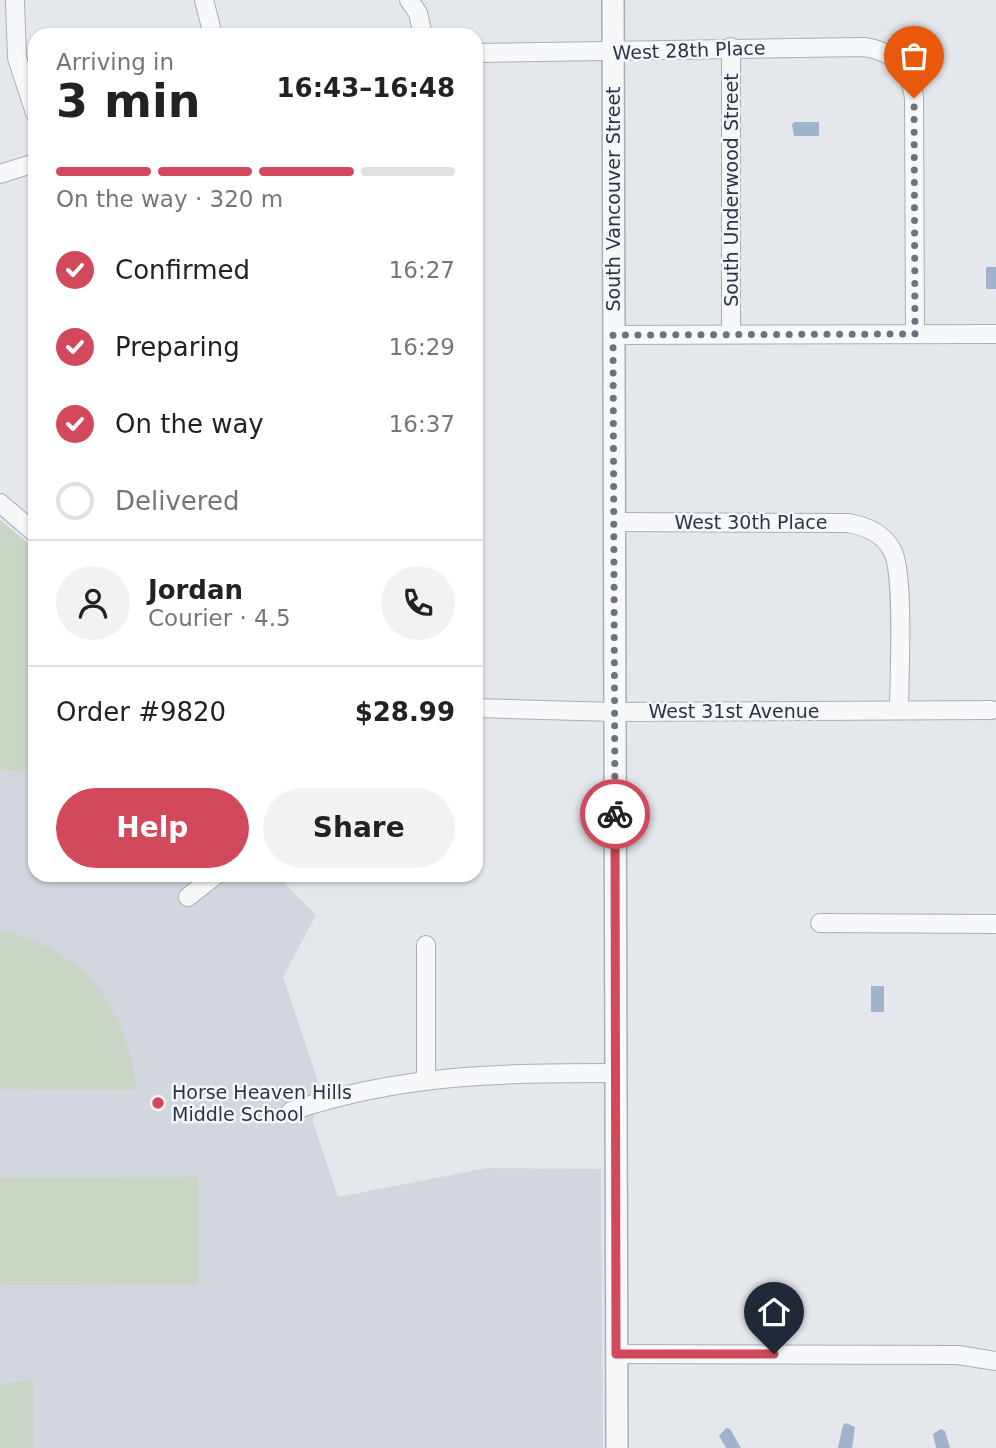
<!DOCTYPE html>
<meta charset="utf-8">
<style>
:root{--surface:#fff;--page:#f2f2f2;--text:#222;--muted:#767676;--line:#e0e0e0;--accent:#d1495b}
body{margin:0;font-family:"DejaVu Sans",sans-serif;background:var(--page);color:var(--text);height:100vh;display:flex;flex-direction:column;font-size:26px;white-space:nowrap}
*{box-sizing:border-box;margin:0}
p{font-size:23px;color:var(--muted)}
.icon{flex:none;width:38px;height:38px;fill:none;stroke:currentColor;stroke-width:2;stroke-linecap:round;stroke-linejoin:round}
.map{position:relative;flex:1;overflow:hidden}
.panel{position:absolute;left:28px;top:28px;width:455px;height:854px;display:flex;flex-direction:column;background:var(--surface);border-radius:21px;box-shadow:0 2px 5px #0004}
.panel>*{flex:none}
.pin{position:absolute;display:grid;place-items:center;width:60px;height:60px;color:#fff;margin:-72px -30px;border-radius:50% 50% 50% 0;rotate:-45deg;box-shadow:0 0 7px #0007}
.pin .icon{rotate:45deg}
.courier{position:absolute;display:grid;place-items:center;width:70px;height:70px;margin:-35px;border:5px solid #d1495b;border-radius:50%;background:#fff;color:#222;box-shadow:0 2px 9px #0007}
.head em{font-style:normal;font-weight:700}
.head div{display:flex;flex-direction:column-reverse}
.head{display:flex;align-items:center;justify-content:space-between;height:119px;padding:0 28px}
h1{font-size:46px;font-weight:700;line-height:52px}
.bar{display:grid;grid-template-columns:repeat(4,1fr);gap:10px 7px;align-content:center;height:84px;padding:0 28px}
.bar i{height:9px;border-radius:5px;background:var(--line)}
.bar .active{background:var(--accent)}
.bar p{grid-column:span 4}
.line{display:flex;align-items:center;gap:18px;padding:0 28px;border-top:2px solid var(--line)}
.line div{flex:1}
.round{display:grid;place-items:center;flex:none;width:74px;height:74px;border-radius:37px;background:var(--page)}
ol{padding:0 28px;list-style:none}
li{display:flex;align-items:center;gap:21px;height:77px}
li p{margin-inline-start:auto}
li .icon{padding:7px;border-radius:50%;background:var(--accent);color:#fff;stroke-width:4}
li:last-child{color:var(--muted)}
li i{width:38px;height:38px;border:4px solid var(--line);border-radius:50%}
.primary-button{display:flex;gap:14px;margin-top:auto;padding:14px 28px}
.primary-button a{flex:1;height:80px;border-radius:42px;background:var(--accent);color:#fff;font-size:28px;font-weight:700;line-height:80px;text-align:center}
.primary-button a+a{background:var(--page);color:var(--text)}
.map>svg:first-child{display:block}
.built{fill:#d2d6de}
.green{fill:#c9d6c5}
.water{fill:#9fb4cc}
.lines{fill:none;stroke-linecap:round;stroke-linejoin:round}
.minor-casing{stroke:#a9aeb7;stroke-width:20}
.tertiary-casing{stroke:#a9aeb7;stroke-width:24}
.minor{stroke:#f7f8fa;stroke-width:18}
.tertiary{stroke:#f7f8fa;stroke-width:21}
.done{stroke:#6c737f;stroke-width:7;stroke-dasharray:0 12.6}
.route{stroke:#d1495b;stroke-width:9}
.poi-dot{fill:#d1495b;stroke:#f4f6f9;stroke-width:2.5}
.labels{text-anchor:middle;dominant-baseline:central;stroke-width:5;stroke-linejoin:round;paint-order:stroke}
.street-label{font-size:19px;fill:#2b3445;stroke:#f4f6f9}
.poi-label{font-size:19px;fill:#2b3445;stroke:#f4f6f9;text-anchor:start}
</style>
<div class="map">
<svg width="996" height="1448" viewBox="0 0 996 1448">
<rect width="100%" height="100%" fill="#e4e7ec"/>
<polygon class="built" points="35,768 35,875 277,875 316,915 283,977 319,1085 313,1122 338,1197 487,1168 601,1169 603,1448 0,1448 0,769 18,772"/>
<g class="green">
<polygon points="0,520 35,549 35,768 18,772 0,769"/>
<path d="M 0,930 C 87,952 125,1004 137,1090 L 0,1089 Z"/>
<polygon points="198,1177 198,1284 0,1285 0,1178"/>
<polygon points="33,1380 33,1448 0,1448 0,1384"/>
</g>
<g class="water">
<polygon points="794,122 819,122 819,136 794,136 792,125"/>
<rect x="986" y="267" width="10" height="22"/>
<rect x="871" y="986" width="13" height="26"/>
<polygon points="846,1423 855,1427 852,1448 838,1448 843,1425"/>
<polygon points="726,1428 730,1429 741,1448 726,1448 719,1436"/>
<polygon points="941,1429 945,1431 950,1448 936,1448 933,1434"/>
</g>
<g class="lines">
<defs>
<g id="minor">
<polyline points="15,0 17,58 35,113"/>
<polyline points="204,0 213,35"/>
<polyline points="409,0 418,13 423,35"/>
<polyline points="731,47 731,334"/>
<path d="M 476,53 L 864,47 C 893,51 911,69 914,98 L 915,334"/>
<polyline points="0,174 35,163"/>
<polyline points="613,335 996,334"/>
<polyline points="0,503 35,533"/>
<path d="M 615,522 L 848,523 C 866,526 883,533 892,550 C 905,571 899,680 899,710"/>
<polyline points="476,708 615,712 991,710"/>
<polyline points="188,897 216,875"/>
<polyline points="820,923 996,924"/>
<polyline points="426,945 426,1078"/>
<path d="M 291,1111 C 403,1074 499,1073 615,1073"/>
<polyline points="616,1354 958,1355 996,1361"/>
</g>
<polyline id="tertiary" points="613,0 617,1448"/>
</defs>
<use href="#minor" class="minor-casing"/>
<use href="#tertiary" class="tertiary-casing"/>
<use href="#minor" class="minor"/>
<use href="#tertiary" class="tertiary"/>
</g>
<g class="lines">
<polyline class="done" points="615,814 613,335 915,334 914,98"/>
<polyline class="route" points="615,814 616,1354 774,1354"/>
</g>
<circle class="poi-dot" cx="158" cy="1103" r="7"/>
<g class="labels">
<g class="street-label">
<text transform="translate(689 50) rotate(-2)">West 28th Place</text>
<text transform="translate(731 190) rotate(-90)">South Underwood Street</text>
<text transform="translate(613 199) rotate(-90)">South Vancouver Street</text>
<text x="751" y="522">West 30th Place</text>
<text x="734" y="711">West 31st Avenue</text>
</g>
<g class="poi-label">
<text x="172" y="1092">Horse Heaven Hills<tspan x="172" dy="22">Middle School</tspan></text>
</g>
</g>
</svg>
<div class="pin" style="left:914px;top:98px;background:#ea580c"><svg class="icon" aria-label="bag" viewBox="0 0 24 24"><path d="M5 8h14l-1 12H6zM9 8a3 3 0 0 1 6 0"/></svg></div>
<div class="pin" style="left:774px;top:1354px;background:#1f2937"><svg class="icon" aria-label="home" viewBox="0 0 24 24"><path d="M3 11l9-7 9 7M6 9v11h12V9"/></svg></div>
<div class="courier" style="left:615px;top:814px"><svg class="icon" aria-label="bike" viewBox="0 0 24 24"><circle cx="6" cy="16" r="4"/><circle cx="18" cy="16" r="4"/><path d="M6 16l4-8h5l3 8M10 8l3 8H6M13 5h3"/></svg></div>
<section class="panel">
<div class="head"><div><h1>3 min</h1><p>Arriving in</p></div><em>16:43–16:48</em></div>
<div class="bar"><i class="active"></i><i class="active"></i><i class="active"></i><i></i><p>On the way · 320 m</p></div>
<ol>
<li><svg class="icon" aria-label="check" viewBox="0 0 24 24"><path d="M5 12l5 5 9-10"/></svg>Confirmed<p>16:27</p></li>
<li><svg class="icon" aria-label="check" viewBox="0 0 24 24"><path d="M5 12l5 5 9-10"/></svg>Preparing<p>16:29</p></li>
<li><svg class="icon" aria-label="check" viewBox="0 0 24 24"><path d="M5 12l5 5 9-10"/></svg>On the way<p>16:37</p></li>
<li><i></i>Delivered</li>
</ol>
<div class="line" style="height:126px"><a class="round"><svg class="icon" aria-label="person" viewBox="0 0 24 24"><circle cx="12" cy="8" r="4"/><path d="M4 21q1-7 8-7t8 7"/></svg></a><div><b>Jordan</b><p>Courier · 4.5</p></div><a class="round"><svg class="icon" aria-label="phone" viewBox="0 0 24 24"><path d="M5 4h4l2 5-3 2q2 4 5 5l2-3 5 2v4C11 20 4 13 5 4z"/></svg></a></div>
<div class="line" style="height:91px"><div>Order #9820</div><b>$28.99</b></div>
<div class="primary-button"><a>Help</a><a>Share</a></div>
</section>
</div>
